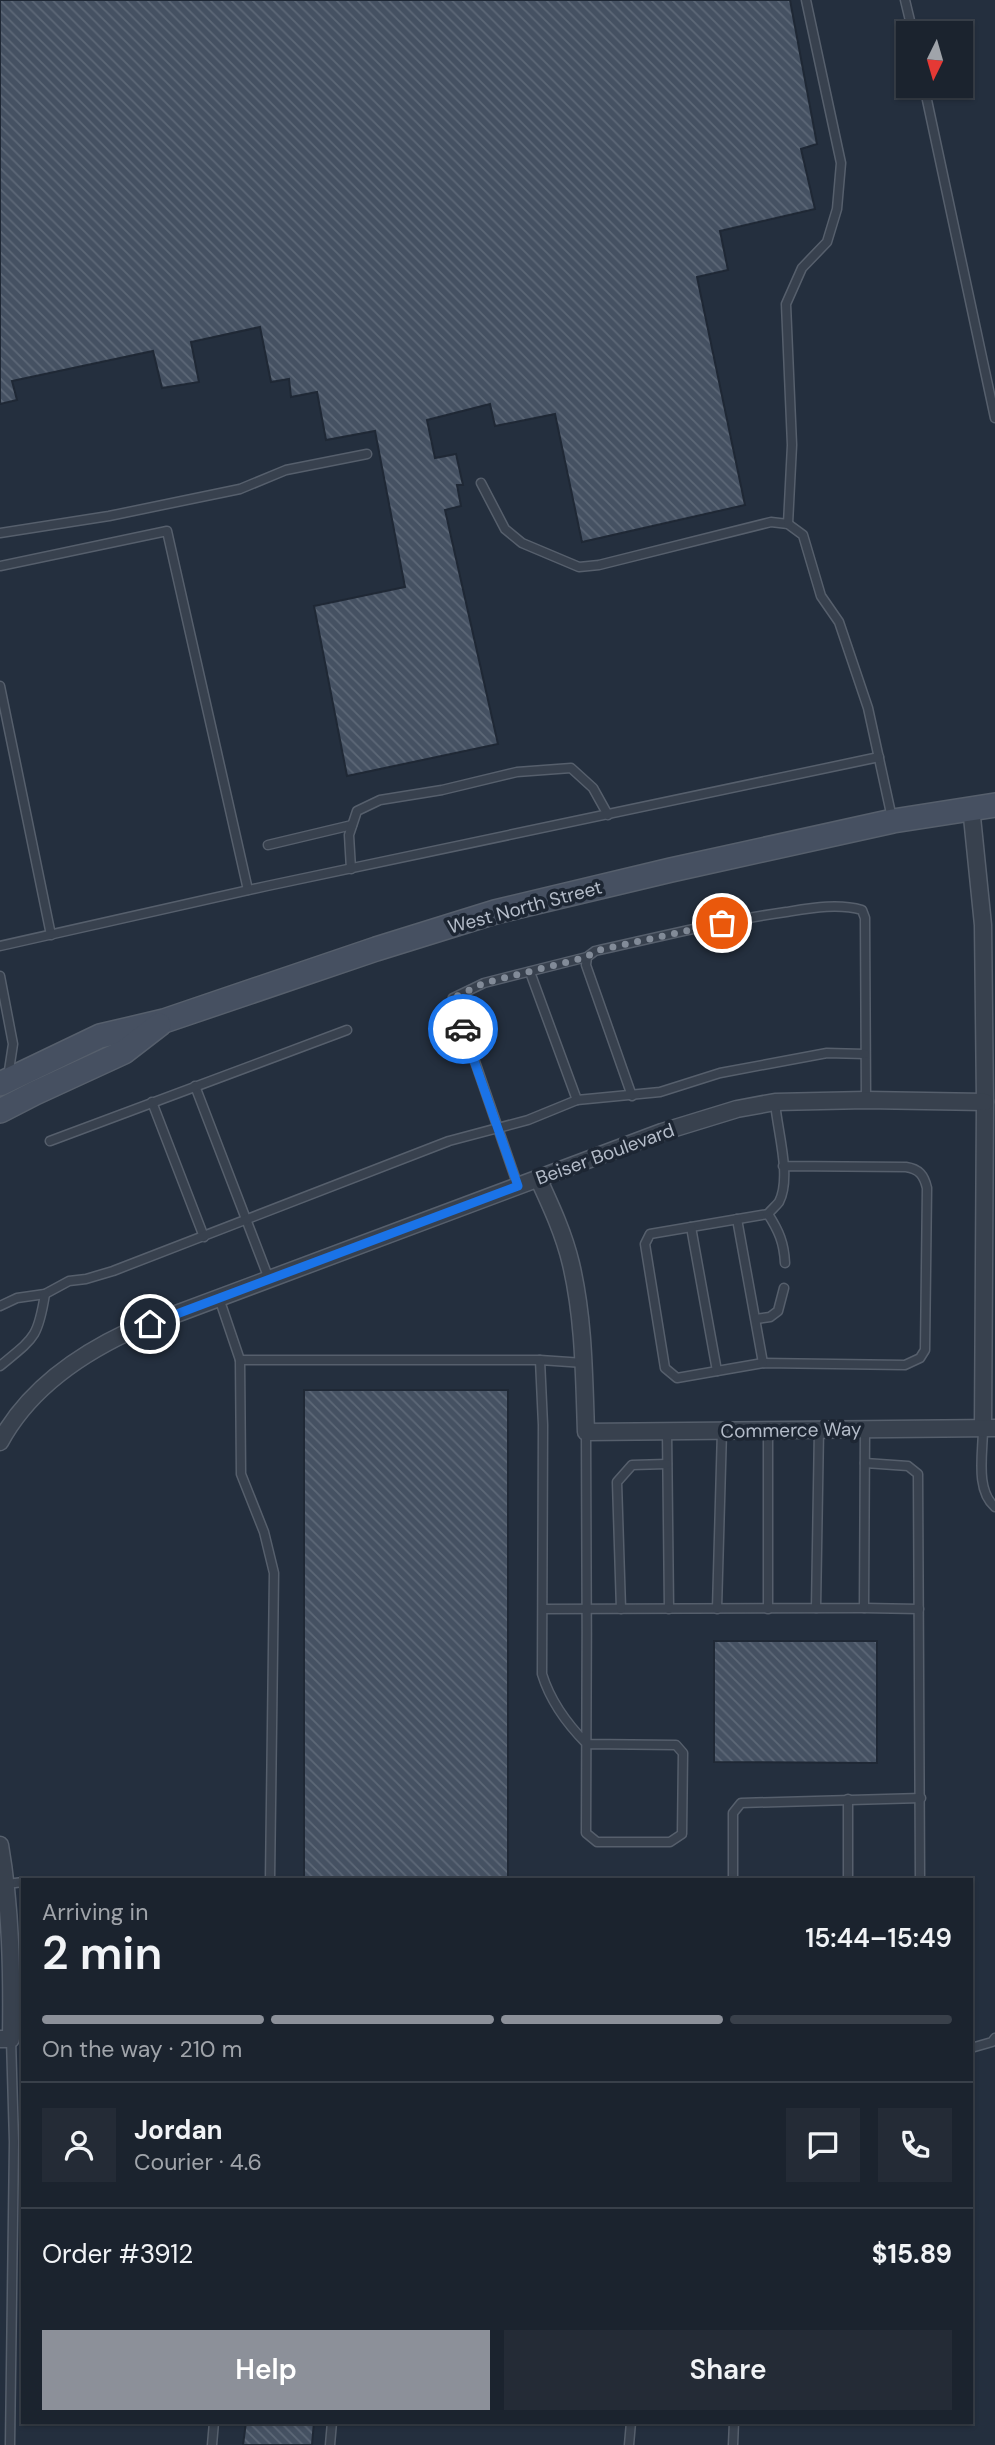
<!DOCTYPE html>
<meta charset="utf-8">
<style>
:root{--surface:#1b232e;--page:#242b36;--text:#f1f3f6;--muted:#a0a4aa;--line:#39404a;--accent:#8c9099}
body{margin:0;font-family:"DM Sans",sans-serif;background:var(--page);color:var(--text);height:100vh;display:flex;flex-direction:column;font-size:26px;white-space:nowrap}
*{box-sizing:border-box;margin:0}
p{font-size:23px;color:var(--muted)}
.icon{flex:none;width:38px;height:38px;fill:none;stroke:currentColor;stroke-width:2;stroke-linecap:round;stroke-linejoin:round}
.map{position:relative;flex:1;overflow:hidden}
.drawer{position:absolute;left:21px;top:1878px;width:952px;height:546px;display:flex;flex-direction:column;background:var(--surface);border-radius:0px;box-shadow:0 2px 5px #0004,0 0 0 2px var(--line)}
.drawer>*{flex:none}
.needle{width:46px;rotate:185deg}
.fabs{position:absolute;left:896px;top:21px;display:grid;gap:14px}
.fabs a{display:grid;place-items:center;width:77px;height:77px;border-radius:0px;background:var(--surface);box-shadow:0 2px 5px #0004,0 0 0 2px var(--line);font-size:35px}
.pin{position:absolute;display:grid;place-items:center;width:60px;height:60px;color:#fff;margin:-30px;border:4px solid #fff;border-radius:50%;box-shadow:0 2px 7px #0007}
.courier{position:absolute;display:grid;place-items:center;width:70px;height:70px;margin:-35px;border:5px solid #1a73e8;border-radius:50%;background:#fff;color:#222;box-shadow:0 2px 9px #0007}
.summary em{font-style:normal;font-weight:600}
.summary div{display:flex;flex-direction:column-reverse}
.summary{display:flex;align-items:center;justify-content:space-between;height:119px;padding:0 21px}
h1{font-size:46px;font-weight:600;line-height:52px}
.bar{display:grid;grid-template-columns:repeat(4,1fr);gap:10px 7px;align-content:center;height:84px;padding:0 21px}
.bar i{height:9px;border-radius:5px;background:var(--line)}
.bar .on{background:var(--accent)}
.bar p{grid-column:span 4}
.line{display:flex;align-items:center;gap:18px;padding:0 21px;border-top:2px solid var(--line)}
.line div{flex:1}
.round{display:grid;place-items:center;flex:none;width:74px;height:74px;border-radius:0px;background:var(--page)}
.cta{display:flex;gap:14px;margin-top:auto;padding:14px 21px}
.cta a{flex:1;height:80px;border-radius:0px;background:var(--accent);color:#fff;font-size:28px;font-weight:600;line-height:80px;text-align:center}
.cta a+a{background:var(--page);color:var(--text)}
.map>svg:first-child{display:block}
.building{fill:url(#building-back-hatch);stroke:#1f2835;stroke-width:2}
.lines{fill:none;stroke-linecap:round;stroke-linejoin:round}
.lane-casing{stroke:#565f6c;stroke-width:11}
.street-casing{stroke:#565f6c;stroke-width:19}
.secondary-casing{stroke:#565f6c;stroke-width:26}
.lane{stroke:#38414e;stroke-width:8}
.street{stroke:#38414e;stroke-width:16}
.secondary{stroke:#465061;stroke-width:23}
.done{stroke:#828b98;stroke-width:7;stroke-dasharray:0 12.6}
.route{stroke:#1a73e8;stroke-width:9}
.labels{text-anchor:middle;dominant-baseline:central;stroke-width:7;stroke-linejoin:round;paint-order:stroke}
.street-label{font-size:19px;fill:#b4bcc9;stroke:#1d2633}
</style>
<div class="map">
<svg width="995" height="2445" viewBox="0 0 995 2445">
<defs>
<pattern id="building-back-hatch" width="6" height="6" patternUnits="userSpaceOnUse" patternTransform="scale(1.75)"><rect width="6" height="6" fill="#455162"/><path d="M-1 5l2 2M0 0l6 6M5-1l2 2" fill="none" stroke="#5d6877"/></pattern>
</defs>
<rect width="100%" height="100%" fill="#242f3e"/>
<g class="building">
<polygon points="0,0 790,0 817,144 801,149 815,209 720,231 728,270 697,277 745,505 582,542 555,414 495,426 490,404 427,420 435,458 456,454 463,485 457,485 461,506 445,510 498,744 347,776 314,606 405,587 375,431 326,440 317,392 291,397 289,379 271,382 260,327 191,342 199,382 162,388 153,351 12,381 17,400 0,404"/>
<rect x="304" y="1390" width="204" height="490"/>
<polygon points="714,1641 877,1641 877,1763 714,1762"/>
<polygon points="246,2422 314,2422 312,2445 243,2445"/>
</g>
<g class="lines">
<defs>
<g id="lane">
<polyline points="905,0 913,33"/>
<polyline points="924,86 995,418"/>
<polyline points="481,483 505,529 522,543 579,567 599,565 771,522 788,524 803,535 821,596 839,622 868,708 892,818"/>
<polyline points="788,524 792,445 786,304 802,268 827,242 837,209 841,163 806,0"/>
<polyline points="0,533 109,516 240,489 286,470 367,454"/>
<polyline points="0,566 167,531 248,890"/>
<polyline points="0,686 51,935"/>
<polyline points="268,845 352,825"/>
<polyline points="351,869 349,835 357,811 380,800 442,790 517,772 571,768 593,788 608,815"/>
<polyline points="0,946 267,886 879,757"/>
<polyline points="530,972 577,1100"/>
<polyline points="0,976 13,1044 8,1077"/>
<polyline points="195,1086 269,1279"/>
<path d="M 632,1096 L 586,965 L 587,957 L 595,951 C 658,937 722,921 786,912 C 811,908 838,903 862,910 L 865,918 L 866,1100"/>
<polyline points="152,1102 204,1237"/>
<path d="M 775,1102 C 777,1130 792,1177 779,1202 C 776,1206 771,1210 768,1214 L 650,1234 L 645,1244 L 665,1368 L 677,1378 L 763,1363 L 905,1365 L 920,1358 L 925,1350 L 927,1188 C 924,1175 919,1169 906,1167 L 783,1166"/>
<polyline points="50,1141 347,1030"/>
<polyline points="518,1186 453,998 484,983 587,957"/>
<path d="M 768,1214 C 779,1231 784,1243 785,1263"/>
<polyline points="737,1219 763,1363"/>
<polyline points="691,1227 717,1371"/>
<polyline points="219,1298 240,1360"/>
<polyline points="0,1306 17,1298 45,1294 69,1281 86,1279 113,1271 449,1141 528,1120 577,1100 660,1092 720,1073 827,1053 865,1054"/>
<polyline points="756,1319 770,1317 778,1311 784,1288"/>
<polyline points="540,1360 584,1363"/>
<path d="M 0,1366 C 34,1338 38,1338 45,1294"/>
<path d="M 983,1428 C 983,1453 975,1490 995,1507"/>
<polyline points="768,1430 768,1609"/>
<polyline points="667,1431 669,1609"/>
<polyline points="865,1463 908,1466 918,1474 920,1880"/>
<polyline points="816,1608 819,1429"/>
<polyline points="864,1608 919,1609"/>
<polyline points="543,1609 864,1608 865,1429"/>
<polyline points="621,1609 617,1482 632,1465 667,1464"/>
<polyline points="717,1609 722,1430"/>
<polyline points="848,1799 848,1880"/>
<path d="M 270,1880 L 274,1573 L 264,1532 L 241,1474 L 240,1360 L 540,1360 L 543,1425 L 542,1674 C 550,1700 568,1725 587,1744 L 676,1745 L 683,1753 L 682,1834 L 670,1842 L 597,1842 L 586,1833 C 587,1699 587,1566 586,1432"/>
<polyline points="733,1880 733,1813 741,1803 921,1798"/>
<polyline points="7,1884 23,1882"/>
<polyline points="971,2048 992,2042 995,2038"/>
<polyline points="10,2445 14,2142 11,2039"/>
<polyline points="212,2445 214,2422"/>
<polyline points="330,2445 332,2422"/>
<polyline points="629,2445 631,2422"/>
<polyline points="733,2445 734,2422"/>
</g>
<g id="street">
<polyline points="971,807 983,925 985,1102 983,1428"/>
<path d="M 538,1178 C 551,1206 564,1234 571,1264 C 584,1319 584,1376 586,1432 L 995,1428"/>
<path d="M 0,1442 C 27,1392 77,1356 128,1332 L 662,1132 L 737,1109 L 775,1102 L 866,1100 L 985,1102"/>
<path d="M 0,1845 C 11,1909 12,1974 11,2039 L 0,2039"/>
</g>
<g id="secondary">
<polyline points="0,1084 100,1036 164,1021 376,949 495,912 671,870 893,821 995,805"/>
<polyline points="0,1111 35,1093 124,1052 159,1025"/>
</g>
</defs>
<use href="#lane" class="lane-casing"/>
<use href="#street" class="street-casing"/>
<use href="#secondary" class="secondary-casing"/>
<use href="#lane" class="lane"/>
<use href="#street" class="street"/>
<use href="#secondary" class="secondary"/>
</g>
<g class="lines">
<polyline class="done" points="463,1029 453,998 484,983 587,957 595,951 722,923"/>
<polyline class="route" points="150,1324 518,1186 463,1029"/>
</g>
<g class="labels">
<g class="street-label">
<text transform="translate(525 907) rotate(-15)">West North Street</text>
<text transform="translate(605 1154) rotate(-20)">Beiser Boulevard</text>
<text transform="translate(791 1430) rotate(-1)">Commerce Way</text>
</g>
</g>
</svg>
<div class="fabs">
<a><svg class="needle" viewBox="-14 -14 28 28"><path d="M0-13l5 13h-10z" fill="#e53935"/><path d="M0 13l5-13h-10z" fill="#a0a4aa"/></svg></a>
</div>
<div class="pin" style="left:722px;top:923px;background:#ea580c"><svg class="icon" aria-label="bag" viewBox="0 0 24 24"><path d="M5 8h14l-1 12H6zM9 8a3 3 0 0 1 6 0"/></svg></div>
<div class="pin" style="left:150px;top:1324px;background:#1f2937"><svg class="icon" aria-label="home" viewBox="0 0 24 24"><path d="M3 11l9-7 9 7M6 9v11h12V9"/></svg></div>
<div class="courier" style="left:463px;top:1029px"><svg class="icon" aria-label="car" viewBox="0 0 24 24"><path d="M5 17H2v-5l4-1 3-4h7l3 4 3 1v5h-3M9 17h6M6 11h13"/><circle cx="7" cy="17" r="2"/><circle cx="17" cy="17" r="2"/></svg></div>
<section class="drawer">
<div class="summary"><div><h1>2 min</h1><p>Arriving in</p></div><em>15:44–15:49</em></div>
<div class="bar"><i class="on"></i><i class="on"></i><i class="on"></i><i></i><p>On the way · 210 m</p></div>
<div class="line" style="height:126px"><a class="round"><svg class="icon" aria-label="person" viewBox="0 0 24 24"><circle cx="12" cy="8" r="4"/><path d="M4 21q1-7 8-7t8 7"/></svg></a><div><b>Jordan</b><p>Courier · 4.6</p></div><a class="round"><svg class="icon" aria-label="chat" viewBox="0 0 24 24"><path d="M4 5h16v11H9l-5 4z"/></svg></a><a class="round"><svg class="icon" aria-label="phone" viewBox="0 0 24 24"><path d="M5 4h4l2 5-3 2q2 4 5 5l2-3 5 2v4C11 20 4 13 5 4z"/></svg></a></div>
<div class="line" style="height:91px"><div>Order #3912</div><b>$15.89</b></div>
<div class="cta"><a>Help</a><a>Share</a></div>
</section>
</div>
